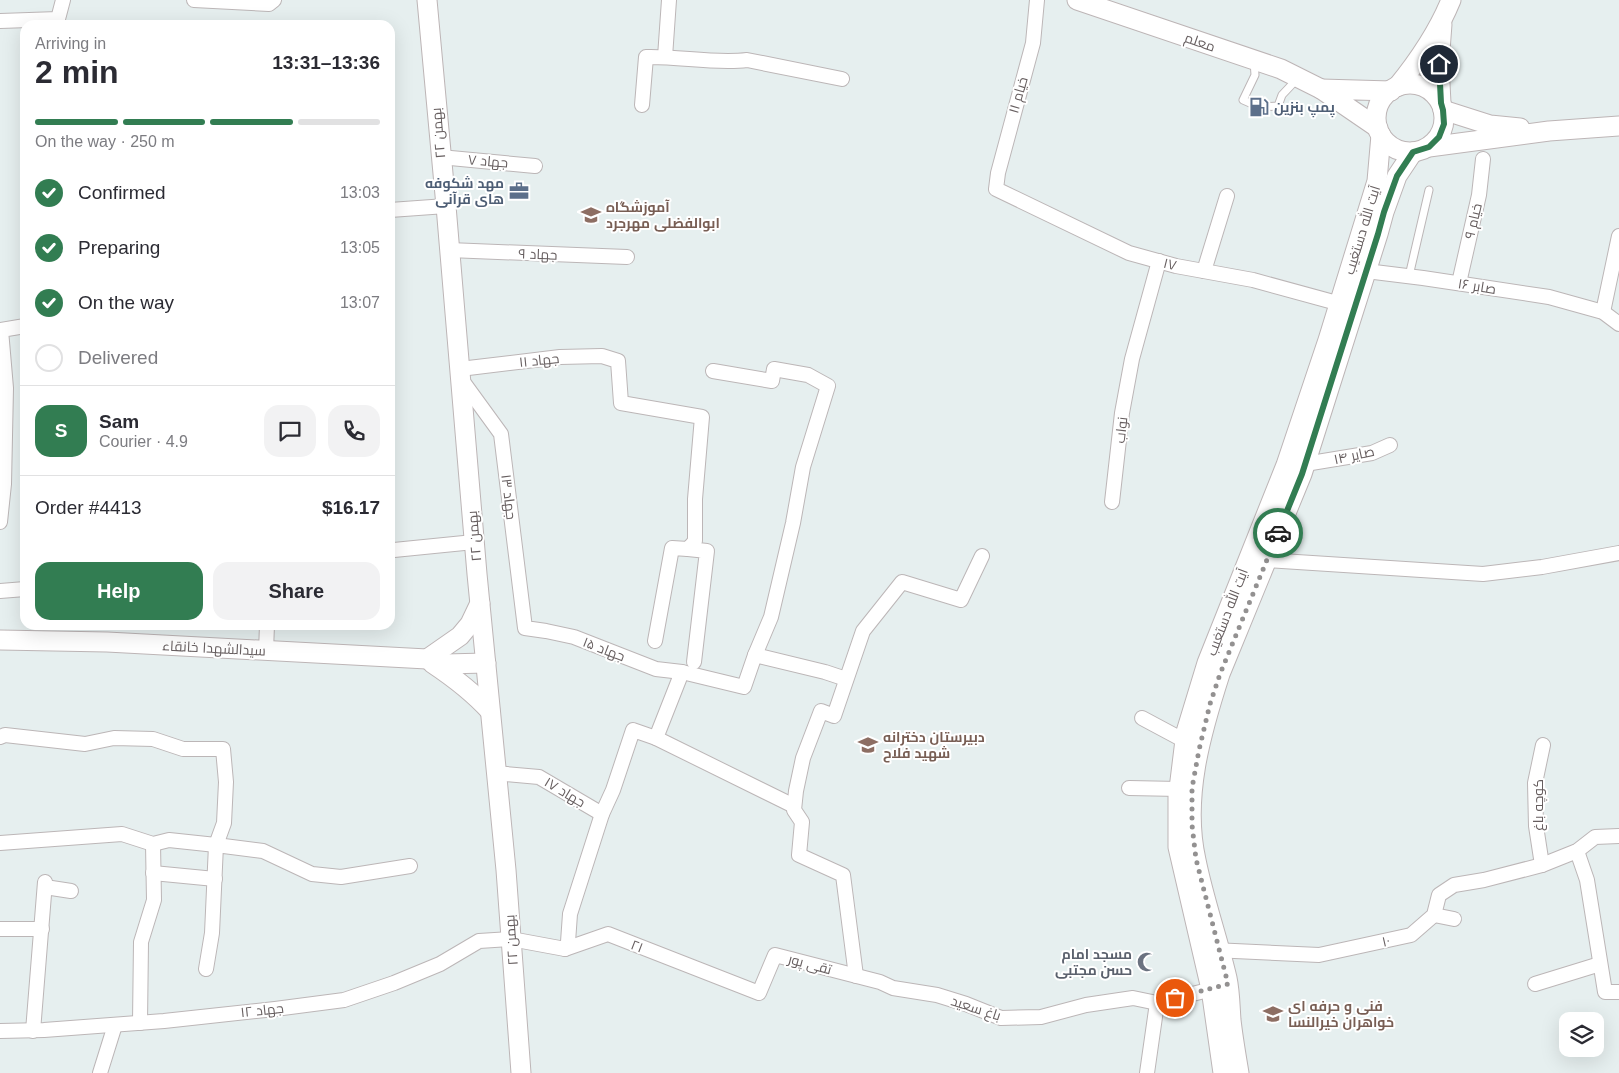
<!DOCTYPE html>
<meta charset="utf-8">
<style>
:root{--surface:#fff;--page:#f2f2f3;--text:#2b2b33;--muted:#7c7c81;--line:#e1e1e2;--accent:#327d52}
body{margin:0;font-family:Helvetica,Cairo,sans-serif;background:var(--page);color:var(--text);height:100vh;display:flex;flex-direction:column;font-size:19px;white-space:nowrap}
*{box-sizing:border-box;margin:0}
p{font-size:16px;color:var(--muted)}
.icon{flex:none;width:28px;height:28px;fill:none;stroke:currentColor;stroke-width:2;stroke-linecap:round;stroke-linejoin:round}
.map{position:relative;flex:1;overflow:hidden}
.side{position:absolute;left:20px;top:20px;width:375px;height:610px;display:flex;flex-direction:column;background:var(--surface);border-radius:15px;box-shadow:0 5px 20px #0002}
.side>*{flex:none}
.fabs{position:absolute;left:1559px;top:1012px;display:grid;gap:10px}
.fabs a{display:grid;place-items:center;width:45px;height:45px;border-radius:10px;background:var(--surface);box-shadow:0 5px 20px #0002;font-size:25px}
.pin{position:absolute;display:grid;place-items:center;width:42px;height:42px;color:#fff;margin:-21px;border:2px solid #fff;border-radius:50%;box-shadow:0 1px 5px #0007}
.courier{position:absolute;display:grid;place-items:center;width:50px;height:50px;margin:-25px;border:4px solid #327d52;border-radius:50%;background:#fff;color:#222;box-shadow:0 1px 6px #0007}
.head em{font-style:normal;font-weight:700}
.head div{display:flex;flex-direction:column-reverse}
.head{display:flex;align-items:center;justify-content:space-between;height:85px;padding:0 15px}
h1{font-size:32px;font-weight:700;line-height:38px}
.bar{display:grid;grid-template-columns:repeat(4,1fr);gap:8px 5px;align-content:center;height:60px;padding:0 15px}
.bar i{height:6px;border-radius:4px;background:var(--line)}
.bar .current{background:var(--accent)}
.bar p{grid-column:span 4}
.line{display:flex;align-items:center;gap:12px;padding:0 15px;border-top:1px solid var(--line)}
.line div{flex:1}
.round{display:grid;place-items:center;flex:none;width:52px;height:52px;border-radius:15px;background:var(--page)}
ol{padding:0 15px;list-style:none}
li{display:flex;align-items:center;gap:15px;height:55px}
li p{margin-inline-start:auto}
li .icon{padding:5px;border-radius:50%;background:var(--accent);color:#fff;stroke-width:4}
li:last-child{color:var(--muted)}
li i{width:28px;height:28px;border:2px solid var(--line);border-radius:50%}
.action{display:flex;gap:10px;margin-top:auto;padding:10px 15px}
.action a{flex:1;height:58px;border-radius:15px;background:var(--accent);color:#fff;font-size:20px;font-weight:700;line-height:58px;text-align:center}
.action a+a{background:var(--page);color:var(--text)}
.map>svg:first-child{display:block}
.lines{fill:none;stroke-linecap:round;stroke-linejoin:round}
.lane-casing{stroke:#bcb6b7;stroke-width:9}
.street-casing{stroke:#bcb6b7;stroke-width:16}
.secondary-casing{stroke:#bdb5b6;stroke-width:21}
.lane{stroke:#fff;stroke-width:7}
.street{stroke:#fff;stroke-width:14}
.secondary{stroke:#fff;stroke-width:19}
.done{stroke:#939191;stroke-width:5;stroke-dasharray:0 9}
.route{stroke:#327d52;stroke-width:6}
.labels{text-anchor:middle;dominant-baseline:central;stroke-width:4;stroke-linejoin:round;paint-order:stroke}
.street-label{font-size:14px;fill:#665e5f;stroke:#fff}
.service-label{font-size:14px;font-weight:bold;fill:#4e5e75;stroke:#fff;text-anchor:start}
.education-label{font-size:14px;font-weight:bold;fill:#785e54;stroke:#fff;text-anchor:start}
.worship-label{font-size:14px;font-weight:bold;fill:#5b616d;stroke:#fff;text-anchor:end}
</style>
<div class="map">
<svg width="1619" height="1073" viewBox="0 0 1619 1073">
<rect width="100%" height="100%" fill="#e6efef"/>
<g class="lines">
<defs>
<g id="lane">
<polyline points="1254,61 1255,75 1243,100 1259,107 1278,106 1282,95 1298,78"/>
<polyline points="1409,276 1429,190"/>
</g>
<g id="street">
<polyline points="194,0 269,4 274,0"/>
<polyline points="1037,0 1033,43 998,173 996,189 1129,253 1176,266 1253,280 1348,306"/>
<polyline points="0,21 58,19 63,0"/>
<polyline points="665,57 669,0"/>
<path d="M 642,105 L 646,57 C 679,56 714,64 747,60 L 842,79"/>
<polyline points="440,157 535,166"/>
<polyline points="390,210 446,206"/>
<polyline points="449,250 627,257"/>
<polyline points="1358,270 1423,278 1549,297 1603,312 1619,324"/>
<polyline points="1204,271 1227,196"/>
<polyline points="1459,283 1479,195 1483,159"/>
<polyline points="1603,312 1619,236"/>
<polyline points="460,369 560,357 602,356 618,361 621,403 702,417 695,499 695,541 688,549 672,548 655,641"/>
<polyline points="713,371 772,381 774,369 808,375 828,386 803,467 793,523 771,617 755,655"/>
<polyline points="461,379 501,434 525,628 546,631 574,637 656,669 682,672"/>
<polyline points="1298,463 1305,464 1372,453 1390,445"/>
<polyline points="1112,502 1122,413 1132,359 1159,261"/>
<polyline points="0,522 4,484 6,388 1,330 25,326"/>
<polyline points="688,549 707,551 694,662"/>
<polyline points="394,550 474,542"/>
<polyline points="1260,558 1267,560 1483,574 1542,567 1619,553"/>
<polyline points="0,591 25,589"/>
<polyline points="266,651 267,625"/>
<polyline points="1142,718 1185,741"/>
<polyline points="0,737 5,735 85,744 114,738 153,739 183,749 223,749 226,782 224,823 216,845 169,840 153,844 122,834 0,843"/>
<polyline points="495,773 539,777 602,814"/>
<polyline points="1129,788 1179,789"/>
<polyline points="794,806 656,738 682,672 744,687 755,655 825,672 846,679"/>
<polyline points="1577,851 1587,880 1605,992 1619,992"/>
<polyline points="1542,865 1536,826 1535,783 1543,745"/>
<polyline points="153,873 215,879"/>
<polyline points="45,887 71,891"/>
<polyline points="1434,915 1454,919"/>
<polyline points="0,929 42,929"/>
<polyline points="565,949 568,942 570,914 602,814 613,790 633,730 656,738"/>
<polyline points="1213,950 1319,955 1411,935 1434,915 1439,895 1454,885 1484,880 1542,865 1577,851 1595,837 1619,836"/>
<polyline points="206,969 212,933 216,845 263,851 312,874 341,877 410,866"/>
<polyline points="856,976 843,875 799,855 802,822 794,810 796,791 803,758 821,711 834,716 863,631 902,582 961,600 982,556"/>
<polyline points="1535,984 1600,964"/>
<polyline points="140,1023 141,942 154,900 153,844"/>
<polyline points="0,1031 44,1030 164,1021 275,1009 344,1000 394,983 440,964 479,941 511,939 565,949 608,934 759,993 775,955 880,982 893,988 937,995 966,1004 1001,1018 1041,1017 1086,1005 1133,998 1157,1003 1220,987"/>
<polyline points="33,1031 45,882"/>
<polyline points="100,1073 115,1025"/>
<polyline points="1147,1073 1157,1003"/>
</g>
<g id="secondary">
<polyline points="427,0 446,206 477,574 506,870 521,1073"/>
<polyline points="1077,0 1281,69 1321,89"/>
<circle cx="1410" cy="118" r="34"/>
<path d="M 1397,87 C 1419,60 1438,32 1451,0"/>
<polyline points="1441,103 1439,64 1442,24"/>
<polyline points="1443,110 1490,125 1520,128"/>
<polyline points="1378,128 1321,89 1391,91"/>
<polyline points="1429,147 1549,131 1619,126"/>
<polyline points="0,640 107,642 427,659 445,664 486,663"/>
<polyline points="427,659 460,636 470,624 480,603"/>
<path d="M 432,663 C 453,677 473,692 490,711"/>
<polyline points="1223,1073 1211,989 1178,847 1178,797 1186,732 1207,663 1286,465 1328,340 1377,181 1381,135"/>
<path d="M 1239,1073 C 1236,1055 1233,1038 1231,1020 C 1230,1007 1230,992 1227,978 C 1218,939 1204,900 1196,860 C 1182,798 1201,733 1220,674 L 1302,474 L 1378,234 L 1384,212 L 1397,176 L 1413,152"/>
</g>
</defs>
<use href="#lane" class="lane-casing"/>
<use href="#street" class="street-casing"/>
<use href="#secondary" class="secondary-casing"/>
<use href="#lane" class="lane"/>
<use href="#street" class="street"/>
<use href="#secondary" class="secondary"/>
</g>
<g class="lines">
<polyline class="done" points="1175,998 1228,984 1196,859 1192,825 1192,788 1199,750 1210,704 1220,674 1278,533"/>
<polyline class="route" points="1278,533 1302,474 1378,234 1384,212 1397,176 1413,152 1429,147 1439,137 1444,124 1443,110 1441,103 1439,64"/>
</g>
<defs>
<symbol id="fuel-bare" viewBox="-9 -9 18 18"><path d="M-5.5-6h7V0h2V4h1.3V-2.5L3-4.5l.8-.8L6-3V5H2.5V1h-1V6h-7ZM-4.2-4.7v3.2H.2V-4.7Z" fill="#5c6f8a" stroke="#fff" stroke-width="2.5" paint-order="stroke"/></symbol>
<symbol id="office-bare" viewBox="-9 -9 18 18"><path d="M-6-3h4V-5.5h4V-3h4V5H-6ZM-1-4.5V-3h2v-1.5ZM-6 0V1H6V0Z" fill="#5c6f8a" stroke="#fff" stroke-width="2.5" paint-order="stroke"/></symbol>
<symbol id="school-bare" viewBox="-9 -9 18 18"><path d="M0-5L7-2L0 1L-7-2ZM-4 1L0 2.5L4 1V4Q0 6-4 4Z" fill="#8d6e63" stroke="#fff" stroke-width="2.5" paint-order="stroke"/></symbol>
<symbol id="mosque-bare" viewBox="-9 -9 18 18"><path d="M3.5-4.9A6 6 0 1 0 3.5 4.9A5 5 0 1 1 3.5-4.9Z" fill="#6b7280" stroke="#fff" stroke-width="2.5" paint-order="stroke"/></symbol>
</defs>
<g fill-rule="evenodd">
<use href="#fuel-bare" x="1245" y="93" width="28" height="28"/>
<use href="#office-bare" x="505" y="177" width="28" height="28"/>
<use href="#school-bare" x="577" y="201" width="28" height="28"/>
<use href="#school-bare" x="854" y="731" width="28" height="28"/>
<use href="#mosque-bare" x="1133" y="948" width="28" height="28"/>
<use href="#school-bare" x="1259" y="1000" width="28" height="28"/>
</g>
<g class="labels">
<g class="street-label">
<text transform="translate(1200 42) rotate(19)">معلم</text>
<text transform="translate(1018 95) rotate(-74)">خیام ۱۱</text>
<text transform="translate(438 133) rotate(-95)">۲۲ بهمن</text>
<text transform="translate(488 161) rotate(5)">جهاد ۷</text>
<text transform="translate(1473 221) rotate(-77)">خیام ۹</text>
<text transform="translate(1362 230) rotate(-73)">آیت الله دستغیب</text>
<text transform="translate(538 254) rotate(2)">جهاد ۹</text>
<text transform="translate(1170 264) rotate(14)">۱۷</text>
<text transform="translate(1477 286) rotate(9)">صابر ۱۶</text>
<text transform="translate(539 360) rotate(-6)">جهاد ۱۱</text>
<text transform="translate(1121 430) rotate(-84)">نواب</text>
<text transform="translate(1354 455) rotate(-12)">صایر ۱۴</text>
<text transform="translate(509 497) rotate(83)">جهاد ۱۳</text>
<text transform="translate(474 536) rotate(-95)">۲۲ بهمن</text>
<text transform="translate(1227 612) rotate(-69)">آیت الله دستغیب</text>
<text transform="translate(214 648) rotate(3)">سیدالشهدا خانقاء</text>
<text transform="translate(604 649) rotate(21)">جهاد ۱۵</text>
<text transform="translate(565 792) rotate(31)">جهاد ۱۷</text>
<text transform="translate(1538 805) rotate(-90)">کوچه باغ</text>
<text transform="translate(511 940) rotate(-94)">۲۲ بهمن</text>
<text transform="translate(1386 941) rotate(-13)">۱۰</text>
<text transform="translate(637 946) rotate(21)">۲۱</text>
<text transform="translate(810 964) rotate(15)">تقی پور</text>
<text transform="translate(976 1008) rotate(18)">باغ سعید</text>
<text transform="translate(262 1010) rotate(-6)">جهاد ۱۲</text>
</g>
<g class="service-label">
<text x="1274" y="107">پمپ بنزین</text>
<text x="504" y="183" text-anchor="end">مهد شکوفه<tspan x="504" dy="16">های قرآنی</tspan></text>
</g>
<g class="education-label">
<text x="606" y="207">آموزشگاه<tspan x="606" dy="16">ابوالفضلی مهرجرد</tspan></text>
<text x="883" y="737">دبیرستان دخترانه<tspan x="883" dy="16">شهید فلاح</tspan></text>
<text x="1288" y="1006">فنی و حرفه ای<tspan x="1288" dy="16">خواهران خیرالنسا</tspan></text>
</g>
<g class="worship-label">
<text x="1132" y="954">مسجد امام<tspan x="1132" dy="16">حسن مجتبی</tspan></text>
</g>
</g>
</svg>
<div class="fabs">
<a><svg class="icon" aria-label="layers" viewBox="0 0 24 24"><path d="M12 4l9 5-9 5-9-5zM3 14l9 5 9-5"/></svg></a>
</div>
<div class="pin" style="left:1175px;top:998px;background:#ea580c"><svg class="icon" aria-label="bag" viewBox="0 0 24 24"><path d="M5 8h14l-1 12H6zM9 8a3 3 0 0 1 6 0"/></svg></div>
<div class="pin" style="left:1439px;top:64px;background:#1f2937"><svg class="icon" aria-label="home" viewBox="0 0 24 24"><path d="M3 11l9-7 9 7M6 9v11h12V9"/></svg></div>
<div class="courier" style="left:1278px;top:533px"><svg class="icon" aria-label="car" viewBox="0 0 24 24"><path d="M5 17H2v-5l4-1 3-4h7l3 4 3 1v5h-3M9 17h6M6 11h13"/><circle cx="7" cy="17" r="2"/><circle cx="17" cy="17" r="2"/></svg></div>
<section class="side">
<div class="head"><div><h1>2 min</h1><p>Arriving in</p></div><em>13:31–13:36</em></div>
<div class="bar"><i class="current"></i><i class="current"></i><i class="current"></i><i></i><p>On the way · 250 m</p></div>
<ol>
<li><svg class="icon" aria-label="check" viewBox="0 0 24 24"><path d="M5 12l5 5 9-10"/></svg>Confirmed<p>13:03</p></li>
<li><svg class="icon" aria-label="check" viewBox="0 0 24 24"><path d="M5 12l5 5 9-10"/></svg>Preparing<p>13:05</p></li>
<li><svg class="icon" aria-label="check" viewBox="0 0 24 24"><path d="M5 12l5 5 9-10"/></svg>On the way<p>13:07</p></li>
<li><i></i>Delivered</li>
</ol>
<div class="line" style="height:90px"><b class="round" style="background:var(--accent);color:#fff">S</b><div><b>Sam</b><p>Courier · 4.9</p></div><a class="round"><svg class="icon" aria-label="chat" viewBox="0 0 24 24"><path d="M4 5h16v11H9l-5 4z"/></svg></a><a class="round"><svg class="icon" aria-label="phone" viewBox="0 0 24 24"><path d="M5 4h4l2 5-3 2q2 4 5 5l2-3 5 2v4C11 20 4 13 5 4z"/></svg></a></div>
<div class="line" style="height:65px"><div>Order #4413</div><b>$16.17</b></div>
<div class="action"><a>Help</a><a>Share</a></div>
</section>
</div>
